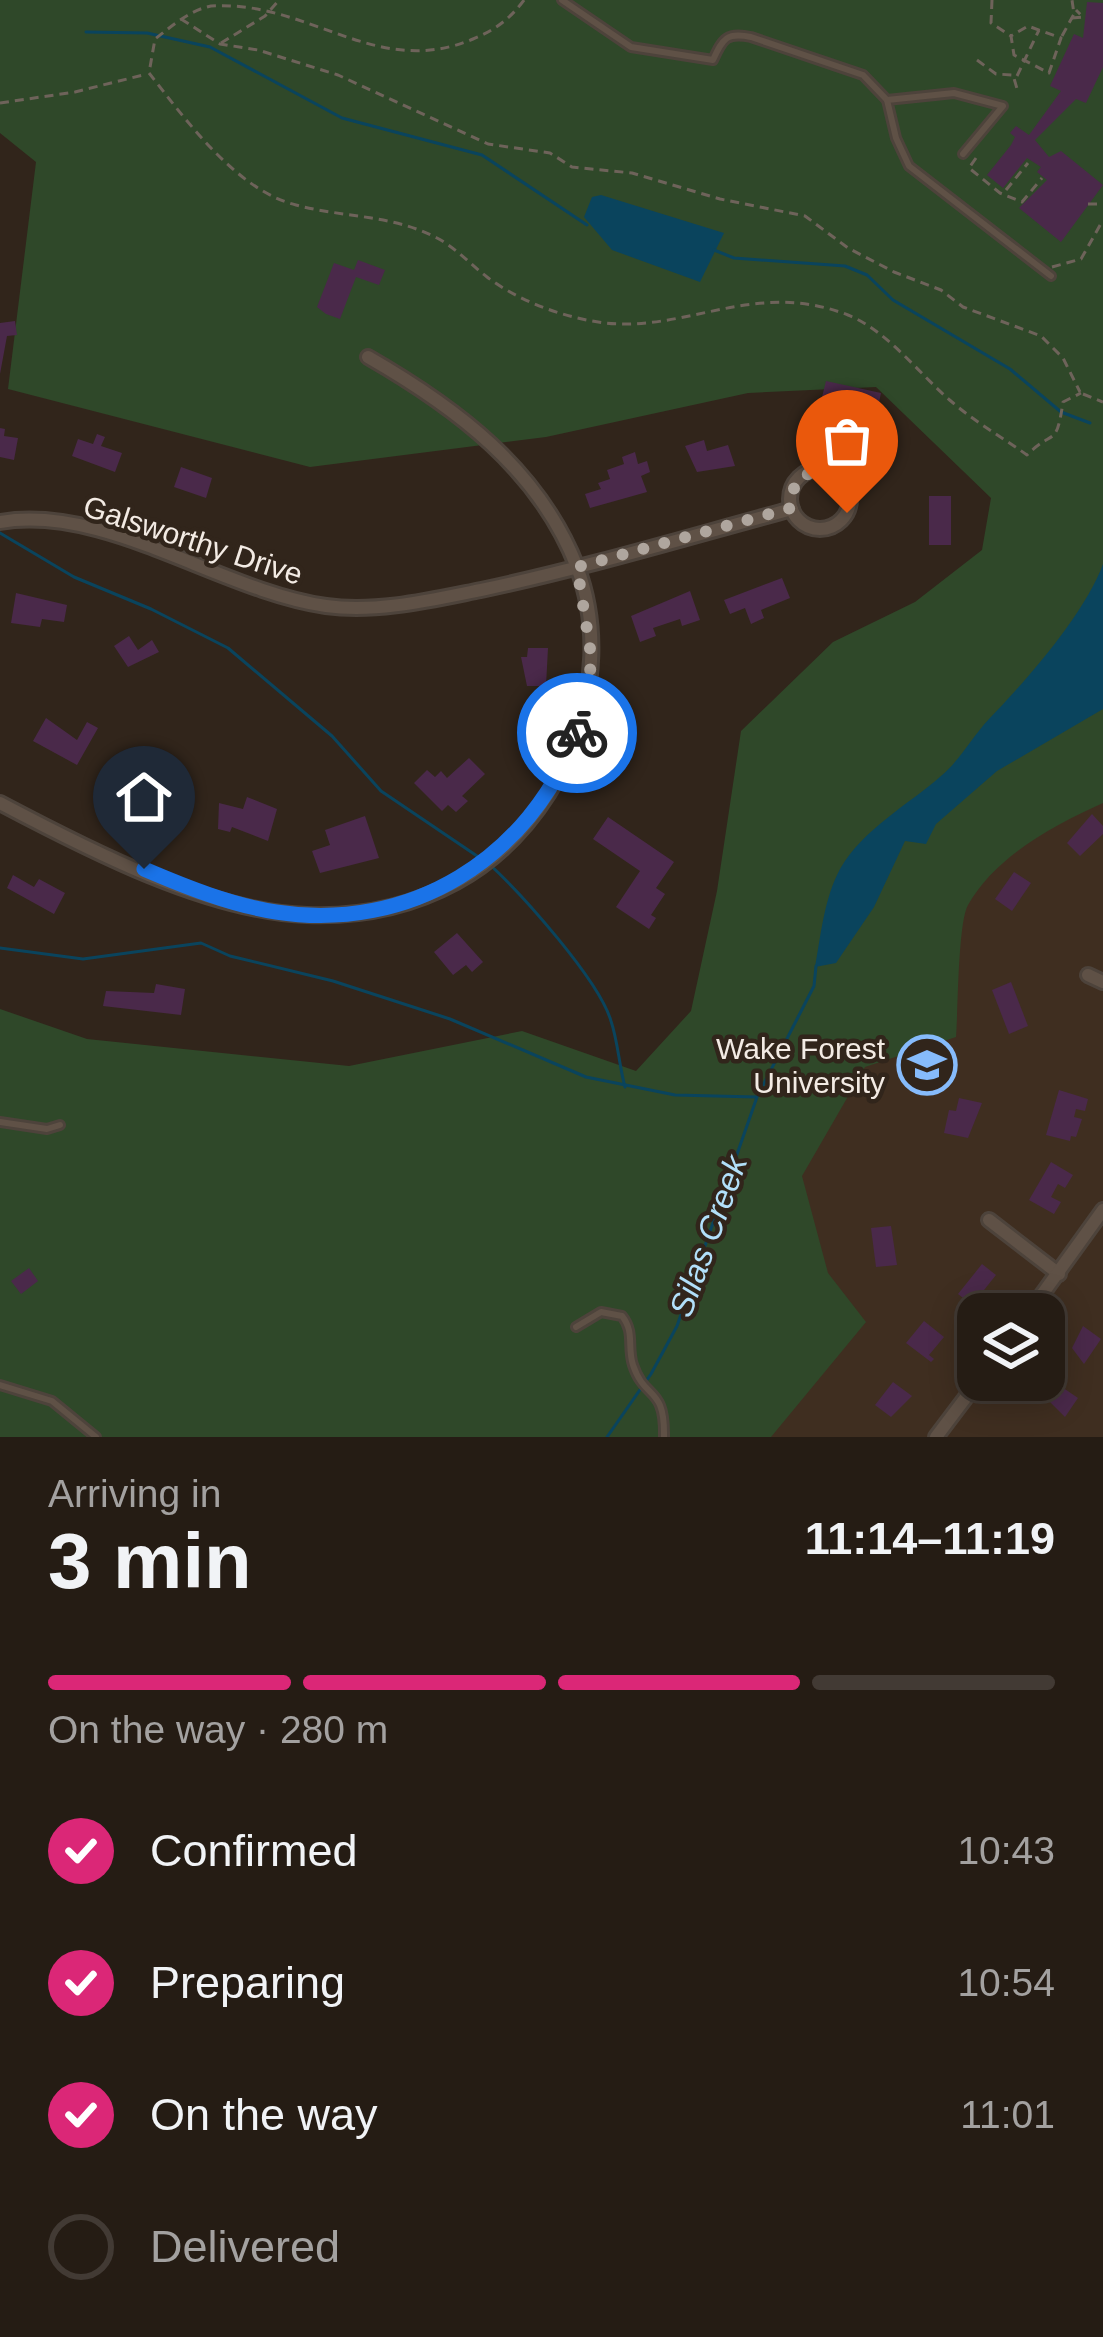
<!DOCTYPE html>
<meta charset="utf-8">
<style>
:root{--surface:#251c14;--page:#312922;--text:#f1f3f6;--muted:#a3a1a0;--line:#423a34;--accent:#db2777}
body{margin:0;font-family:Arial,sans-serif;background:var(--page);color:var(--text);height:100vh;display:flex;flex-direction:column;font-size:45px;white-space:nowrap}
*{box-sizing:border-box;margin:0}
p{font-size:39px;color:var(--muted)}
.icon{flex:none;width:66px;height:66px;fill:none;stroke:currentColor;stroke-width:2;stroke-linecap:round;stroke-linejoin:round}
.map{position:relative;height:1437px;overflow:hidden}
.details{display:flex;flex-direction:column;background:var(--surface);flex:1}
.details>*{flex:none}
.fabs{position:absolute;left:957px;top:1293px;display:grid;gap:24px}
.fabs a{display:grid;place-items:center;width:108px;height:108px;border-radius:24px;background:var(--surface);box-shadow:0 6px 30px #0003,0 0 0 3px var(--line);font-size:60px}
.pin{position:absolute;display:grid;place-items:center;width:102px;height:102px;color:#fff;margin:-123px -51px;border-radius:50% 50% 50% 0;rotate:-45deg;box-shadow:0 0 12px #0007}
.pin .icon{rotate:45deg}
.courier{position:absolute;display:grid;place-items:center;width:120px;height:120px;margin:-60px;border:9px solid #1a73e8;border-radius:50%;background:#fff;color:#222;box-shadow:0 3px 15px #0007}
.overview em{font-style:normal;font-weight:700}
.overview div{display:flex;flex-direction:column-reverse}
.overview{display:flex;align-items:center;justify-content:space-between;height:204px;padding:0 48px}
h1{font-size:78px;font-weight:700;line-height:90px}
.bar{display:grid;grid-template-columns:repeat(4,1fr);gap:18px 12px;align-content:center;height:144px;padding:0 48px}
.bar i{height:15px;border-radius:9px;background:var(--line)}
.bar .on{background:var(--accent)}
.bar p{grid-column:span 4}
ol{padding:0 48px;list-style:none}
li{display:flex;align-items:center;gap:36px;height:132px}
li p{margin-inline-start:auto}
li .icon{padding:12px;border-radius:50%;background:var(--accent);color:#fff;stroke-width:4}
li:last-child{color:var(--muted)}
li i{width:66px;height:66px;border:6px solid var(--line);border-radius:50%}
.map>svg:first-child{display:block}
.built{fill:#3f2e20;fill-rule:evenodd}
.green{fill:#2f4829}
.water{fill:#0a445d}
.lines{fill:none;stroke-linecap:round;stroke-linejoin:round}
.stream{stroke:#0a445d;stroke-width:3}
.building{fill:#4a294a}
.lane-casing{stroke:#4d433b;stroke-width:12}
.street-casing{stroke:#4d433b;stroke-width:18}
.path{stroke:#6e635a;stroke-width:3;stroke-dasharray:9 6;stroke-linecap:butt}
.lane{stroke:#5f5146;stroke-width:6}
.street{stroke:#5f5146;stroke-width:12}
.done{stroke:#afa69e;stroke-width:12;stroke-dasharray:0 21.6}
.route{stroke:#1a73e8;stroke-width:15}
.labels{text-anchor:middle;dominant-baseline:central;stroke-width:9;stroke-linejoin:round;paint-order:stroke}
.street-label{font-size:30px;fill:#f3ebe4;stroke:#31251b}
.poi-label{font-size:30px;fill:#f3ebe4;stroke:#31251b;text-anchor:end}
.water-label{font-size:33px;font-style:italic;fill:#b2e0fa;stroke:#31251b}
</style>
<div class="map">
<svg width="1103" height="1437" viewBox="0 0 1103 1437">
<rect width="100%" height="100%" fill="#31251b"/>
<path class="built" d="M 1103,756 L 1103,1437 L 677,1437 L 857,945 ZM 978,1314 L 1044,1314 L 1044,1380 L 978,1380 Z"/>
<path class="green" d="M 0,0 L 1103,0 L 1103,803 C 1054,825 996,856 968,905 C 958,922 958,1012 956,1037 L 865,1067 L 802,1176 L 828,1273 L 866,1322 L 771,1437 L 0,1437 L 0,1009 L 87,1039 L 349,1066 L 522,1031 L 636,1071 L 691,1011 L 717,891 L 741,731 L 833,642 L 915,602 L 982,550 L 991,498 L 876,387 L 748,393 L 546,437 L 310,467 L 8,389 L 36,162 L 0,133 Z"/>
<g class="water">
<polygon points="601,195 724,233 700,282 612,250 584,217 592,197"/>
<path d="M 1103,564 L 1103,709 L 997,771 L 936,824 L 926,844 L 905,841 L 874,907 L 836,963 L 815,967 C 821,934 824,899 840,869 C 863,829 908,805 941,776 C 961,759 972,737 989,719 C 1025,682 1085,614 1103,564 Z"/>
</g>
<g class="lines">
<g class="stream">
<polyline points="86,32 147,33 210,47 342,118 482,155 587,225"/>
<polyline points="714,250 734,258 845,266 867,275 893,300 1010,369 1061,412 1090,423"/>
<polyline points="0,533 74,577 151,609 228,648 332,736 381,791 480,858"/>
<path d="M 488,863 C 521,893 599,980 611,1021 C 618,1042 619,1065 625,1087"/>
<polyline points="0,948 83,959 201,943 230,956 333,981 450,1019 586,1077 675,1095 756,1097"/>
<polyline points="607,1437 651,1374 677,1326 757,1097 814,986 816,966"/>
</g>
</g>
<g class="building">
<polygon points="1087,2 1103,3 1103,67 1086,103 1076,99 1035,140 1049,157 1061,151 1103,185 1061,242 1019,208 1047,180 1037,172 1041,167 1027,158 1003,188 987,175 1011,145 1015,137 1010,133 1016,126 1029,135 1061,91 1050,86 1074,34 1083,38"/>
<polygon points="358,260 385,270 379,285 356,277 340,319 326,314 317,307 334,263 354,270"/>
<polygon points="15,321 17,335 7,336 0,374 0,323"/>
<polygon points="826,381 881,393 876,417 869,415 865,433 848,429 848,403 822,397"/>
<polygon points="0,428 5,429 4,436 18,438 14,460 0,457"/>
<polygon points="97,434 105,437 101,446 122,453 115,472 72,456 78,439 93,444"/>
<polygon points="704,440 707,451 728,445 735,466 697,472 685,446"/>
<polygon points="635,452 638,464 647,461 650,472 641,476 647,492 590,508 585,494 601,489 598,483 610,479 607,470 624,464 622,457"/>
<polygon points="181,467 212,478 206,498 174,487"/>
<rect x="929" y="496" width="22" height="49"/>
<polygon points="782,578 790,598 761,610 764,618 751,624 745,608 730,614 724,600"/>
<polygon points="690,591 700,620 682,626 680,619 653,628 656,636 640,642 631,616"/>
<polygon points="16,593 67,605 64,622 42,619 40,627 11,623"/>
<polygon points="129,636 138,650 152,640 159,652 128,667 114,646"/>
<polygon points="528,648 548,648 546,686 527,686 521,657 527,657"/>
<polygon points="46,718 77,740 87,722 98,728 77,765 33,741"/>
<polygon points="469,758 485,774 462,796 468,801 456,812 448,805 442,811 414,783 427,770 435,777 441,771 447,778"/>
<polygon points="159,773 179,781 167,808 123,789 129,775 155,781"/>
<polygon points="247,797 277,809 268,841 232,827 230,832 218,829 219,803 243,809"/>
<polygon points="1092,814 1103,826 1103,834 1080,856 1067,843"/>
<polygon points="365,816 379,858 320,873 312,851 330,845 325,830"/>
<polygon points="608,817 674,862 656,888 665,894 651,915 656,918 649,929 616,907 640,871 593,839"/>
<polygon points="1014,872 1031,883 1012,911 995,899"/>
<polygon points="13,875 34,887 39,879 65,893 54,914 7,888"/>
<polygon points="457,933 483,962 472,972 466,965 453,975 434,952"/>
<polygon points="1011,982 1028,1026 1009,1034 992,990"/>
<polygon points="156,984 185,989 181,1015 103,1006 106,991 154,993"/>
<polygon points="1059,1090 1088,1099 1085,1111 1076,1109 1074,1117 1082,1119 1076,1137 1071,1136 1070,1141 1046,1135"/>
<polygon points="959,1098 982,1103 968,1138 944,1133 949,1110 956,1111"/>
<polygon points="1051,1162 1073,1175 1065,1188 1058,1184 1051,1197 1061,1202 1054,1214 1029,1200"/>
<polygon points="891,1226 897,1265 876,1267 871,1228"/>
<polygon points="982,1264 996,1275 972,1305 958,1294"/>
<polygon points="29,1268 38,1281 21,1294 11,1281"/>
<polygon points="924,1321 944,1337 929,1355 934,1359 931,1362 906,1343"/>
<polygon points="1083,1326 1101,1339 1084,1364 1072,1348"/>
<polygon points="893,1382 912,1396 891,1417 875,1405"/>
<polygon points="1056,1383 1078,1398 1065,1417 1046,1398"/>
</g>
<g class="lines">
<defs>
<g id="lane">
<path d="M 562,0 L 631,47 L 713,60 C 723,38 727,32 751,37 L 863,75 L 887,100"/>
<polyline points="963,154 1003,106 954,93 887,100 896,138 909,166 1051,276"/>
<polyline points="0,1122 47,1129 60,1125"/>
<path d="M 576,1327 L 601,1312 L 622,1316 C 635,1332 627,1347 633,1365 C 645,1401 665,1385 664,1437"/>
<polyline points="0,1385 52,1401 96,1437"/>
</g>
<g id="street">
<circle cx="820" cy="499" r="30"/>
<path d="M 0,522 C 106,504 221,591 326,606 C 377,613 431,600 481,590 C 585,568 688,537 792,509"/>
<path d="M 0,803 C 87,849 208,912 307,915 C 360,917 410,907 456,882 C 563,824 620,680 577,567 C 539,469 455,407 368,357"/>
<polyline points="1088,975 1103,982"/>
<polyline points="989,1220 1059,1274"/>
<polyline points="1028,1314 1103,1210"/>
<polyline points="936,1437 979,1380"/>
</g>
</defs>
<use href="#lane" class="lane-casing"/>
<use href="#street" class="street-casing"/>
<g class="path">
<path d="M 524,0 C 510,19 495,30 473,39 C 376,80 310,0 211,6 C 190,10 172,26 155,39 L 149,73 C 186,120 236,190 296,205 C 344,218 391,214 437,238 C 456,248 470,264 487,277 C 520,302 565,318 605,323 C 688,332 756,279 848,315 C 888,331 920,375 952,402 C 975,422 1002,437 1027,455 C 1054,428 1056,449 1063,402 L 1081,393"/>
<polyline points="992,0 991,23 1011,36 1014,55 1049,73 1061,38 1028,26 1011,36"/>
<polyline points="1072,18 1083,17 1076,10"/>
<polyline points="181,19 220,44 258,50 338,75 488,144 550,153 572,167 632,173 720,199 805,216 848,248 894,272 941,290 963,307 1041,336 1063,358 1080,392"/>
<polyline points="1062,36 1074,14 1072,0"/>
<polyline points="221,43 265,16 279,0"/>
<polyline points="977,60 996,74 1013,75 1018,92"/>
<polyline points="1017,76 1039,30"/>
<polyline points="0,103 75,92 147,74"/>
<polyline points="976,158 969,168 1000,193 1022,202 1042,178"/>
<polyline points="1006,190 1028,163"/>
<polyline points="1088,204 1103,204"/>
<polyline points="1052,267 1081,259 1103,220"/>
<polyline points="1083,394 1103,402"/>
</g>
<use href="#lane" class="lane"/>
<use href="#street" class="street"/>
</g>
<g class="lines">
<polyline class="done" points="577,733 592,661 577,567 791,508 795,482 818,468 835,472 848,486 847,513"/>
<path class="route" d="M 144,869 C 186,887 231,905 276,912 C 410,933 530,858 577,733"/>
</g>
<defs>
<symbol id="university-ring" viewBox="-11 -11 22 22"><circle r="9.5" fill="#31251b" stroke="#86bbfb" stroke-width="1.5"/><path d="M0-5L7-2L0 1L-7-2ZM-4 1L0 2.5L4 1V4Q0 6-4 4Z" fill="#86bbfb"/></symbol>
</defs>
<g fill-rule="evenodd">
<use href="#university-ring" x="894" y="1032" width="66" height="66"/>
</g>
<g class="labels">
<g class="street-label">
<text transform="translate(193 540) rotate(18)">Galsworthy Drive</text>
</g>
<g class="poi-label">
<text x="885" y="1048">Wake Forest<tspan x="885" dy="34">University</tspan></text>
</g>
<g class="water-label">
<text transform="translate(708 1236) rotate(-70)">Silas Creek</text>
</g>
</g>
</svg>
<div class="fabs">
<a><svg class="icon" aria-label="layers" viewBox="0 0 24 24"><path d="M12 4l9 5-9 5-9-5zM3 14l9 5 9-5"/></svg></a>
</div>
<div class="pin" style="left:847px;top:513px;background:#ea580c"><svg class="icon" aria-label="bag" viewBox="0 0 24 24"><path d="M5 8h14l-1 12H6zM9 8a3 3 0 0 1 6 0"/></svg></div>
<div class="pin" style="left:144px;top:869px;background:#1f2937"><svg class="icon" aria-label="home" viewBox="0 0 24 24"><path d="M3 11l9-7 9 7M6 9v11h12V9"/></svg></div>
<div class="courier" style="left:577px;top:733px"><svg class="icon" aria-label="bike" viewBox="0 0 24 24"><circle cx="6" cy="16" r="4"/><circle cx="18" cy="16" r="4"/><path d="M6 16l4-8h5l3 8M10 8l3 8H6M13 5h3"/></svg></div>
</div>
<section class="details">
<div class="overview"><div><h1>3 min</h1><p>Arriving in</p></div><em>11:14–11:19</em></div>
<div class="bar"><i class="on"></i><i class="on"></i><i class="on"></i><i></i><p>On the way · 280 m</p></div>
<ol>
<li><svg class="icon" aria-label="check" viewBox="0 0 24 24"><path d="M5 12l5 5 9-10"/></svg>Confirmed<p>10:43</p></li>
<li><svg class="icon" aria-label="check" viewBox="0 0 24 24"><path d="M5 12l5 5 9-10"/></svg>Preparing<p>10:54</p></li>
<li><svg class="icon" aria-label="check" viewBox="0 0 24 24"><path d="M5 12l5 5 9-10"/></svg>On the way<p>11:01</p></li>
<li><i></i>Delivered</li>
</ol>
</section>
